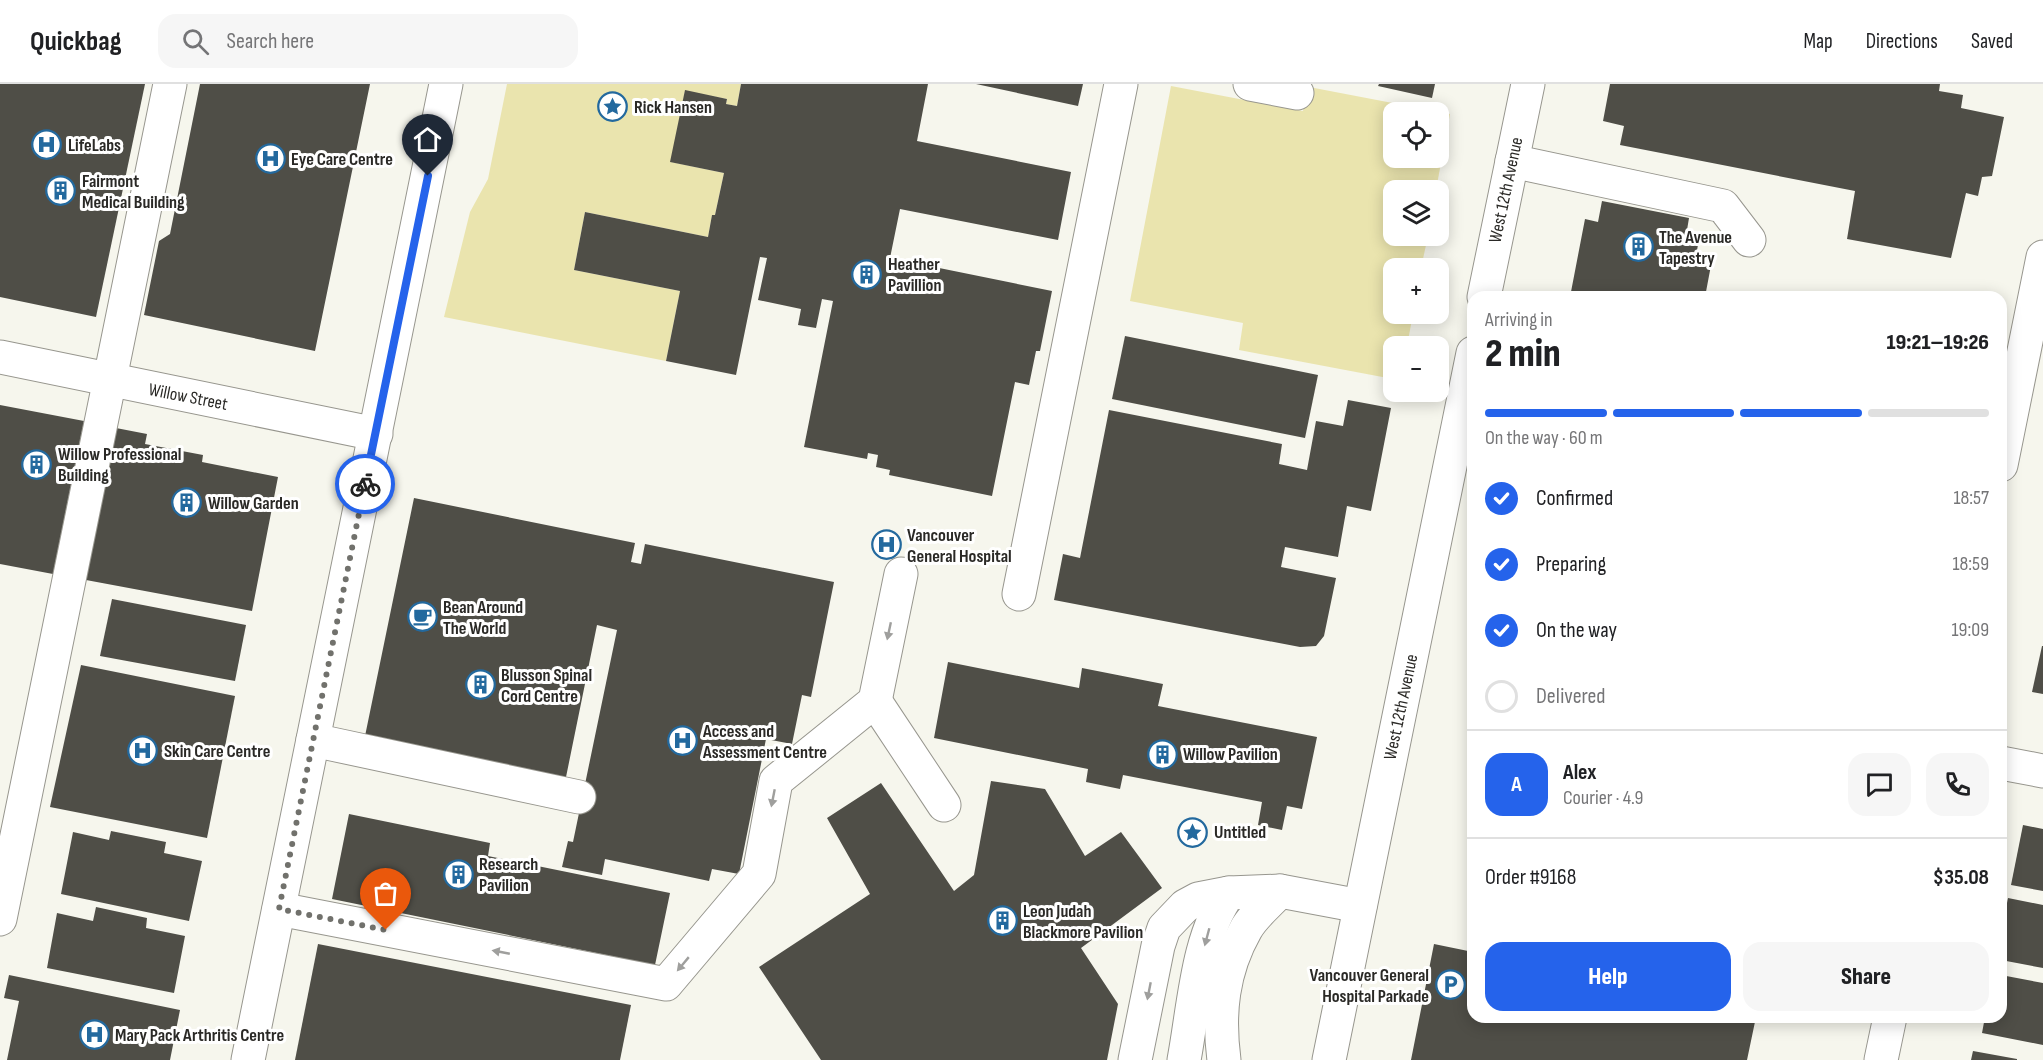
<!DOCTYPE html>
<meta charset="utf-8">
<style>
:root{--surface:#fff;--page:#f6f6f6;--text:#202124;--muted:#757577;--line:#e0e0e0;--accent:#2563eb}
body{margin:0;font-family:"Sofia Sans Condensed",sans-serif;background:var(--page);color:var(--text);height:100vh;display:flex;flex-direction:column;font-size:22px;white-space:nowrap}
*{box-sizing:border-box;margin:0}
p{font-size:20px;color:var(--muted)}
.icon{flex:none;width:33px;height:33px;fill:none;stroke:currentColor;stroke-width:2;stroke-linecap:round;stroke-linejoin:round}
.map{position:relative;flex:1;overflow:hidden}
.side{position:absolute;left:1467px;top:207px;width:540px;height:732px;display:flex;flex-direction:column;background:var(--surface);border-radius:18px;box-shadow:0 3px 15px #0003}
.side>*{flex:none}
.tools{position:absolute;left:1383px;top:18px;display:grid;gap:12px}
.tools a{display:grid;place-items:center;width:66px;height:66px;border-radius:12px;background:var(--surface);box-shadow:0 3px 15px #0003;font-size:30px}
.pin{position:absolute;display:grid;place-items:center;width:51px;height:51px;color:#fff;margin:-62px -26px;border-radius:50% 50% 50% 0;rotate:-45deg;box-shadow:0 0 6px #0007}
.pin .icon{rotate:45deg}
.courier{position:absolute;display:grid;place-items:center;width:60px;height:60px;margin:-30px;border:4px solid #2563eb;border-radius:50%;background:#fff;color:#222;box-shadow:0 2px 8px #0007}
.summary em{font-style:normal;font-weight:800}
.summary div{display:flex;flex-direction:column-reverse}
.summary{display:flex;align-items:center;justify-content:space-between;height:102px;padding:0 18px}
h1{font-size:39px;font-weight:800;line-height:45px}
.bar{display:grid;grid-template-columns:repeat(4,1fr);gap:9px 6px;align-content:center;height:72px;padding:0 18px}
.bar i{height:8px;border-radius:4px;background:var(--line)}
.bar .current{background:var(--accent)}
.bar p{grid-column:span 4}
.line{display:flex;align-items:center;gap:15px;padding:0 18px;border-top:2px solid var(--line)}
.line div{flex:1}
.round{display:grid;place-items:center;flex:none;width:63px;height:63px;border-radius:18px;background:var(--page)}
ol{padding:0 18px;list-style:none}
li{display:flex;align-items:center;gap:18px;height:66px}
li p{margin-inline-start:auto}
li .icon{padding:6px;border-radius:50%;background:var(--accent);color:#fff;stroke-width:4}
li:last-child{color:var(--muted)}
li i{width:33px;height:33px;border:3px solid var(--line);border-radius:50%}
.action{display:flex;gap:12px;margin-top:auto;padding:12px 18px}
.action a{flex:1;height:69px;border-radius:18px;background:var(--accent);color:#fff;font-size:24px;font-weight:800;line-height:69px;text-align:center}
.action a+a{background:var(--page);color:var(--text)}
header{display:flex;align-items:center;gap:36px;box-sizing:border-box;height:84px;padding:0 30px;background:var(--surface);border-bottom:2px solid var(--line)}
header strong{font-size:28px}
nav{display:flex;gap:33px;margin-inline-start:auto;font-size:21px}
.search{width:420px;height:54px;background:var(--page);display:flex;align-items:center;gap:15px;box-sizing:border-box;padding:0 21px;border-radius:18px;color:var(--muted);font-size:22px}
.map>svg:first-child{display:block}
.green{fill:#eae4ae;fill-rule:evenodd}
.building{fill:#4f4e47}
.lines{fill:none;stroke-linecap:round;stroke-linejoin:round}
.minor-casing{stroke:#97968e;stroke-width:35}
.minor{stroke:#fff;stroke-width:33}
.oneway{fill:#9f9f9d}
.done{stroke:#71716c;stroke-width:6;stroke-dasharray:0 10.8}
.route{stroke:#2563eb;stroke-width:8}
.labels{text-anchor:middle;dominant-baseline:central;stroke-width:6;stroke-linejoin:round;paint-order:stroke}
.poi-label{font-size:18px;font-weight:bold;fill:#2a2926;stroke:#fff;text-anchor:start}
.street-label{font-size:18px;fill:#2a2926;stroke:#fff}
</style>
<header>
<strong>Quickbag</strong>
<div class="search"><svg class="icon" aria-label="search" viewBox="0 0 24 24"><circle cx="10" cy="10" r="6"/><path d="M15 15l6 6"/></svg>Search here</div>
<nav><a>Map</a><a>Directions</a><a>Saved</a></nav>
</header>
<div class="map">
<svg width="2043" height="976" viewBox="0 0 2043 976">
<rect width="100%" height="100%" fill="#f6f6ed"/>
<g class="green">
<polygon points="507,0 741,0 737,22 726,20 727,15 685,7 671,78 724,89 715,131 712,131 708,153 585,128 574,186 680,207 666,277 444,233 470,128 488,95"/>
<path d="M 1171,2 L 1303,27 L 1309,3 L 1450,30 L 1436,106 L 1394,106 L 1394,152 L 1428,152 L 1421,184 L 1394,184 L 1394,230 L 1413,230 L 1407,262 L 1394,262 L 1393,295 L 1239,266 L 1243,239 L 1130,217 ZM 1394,28 L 1438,28 L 1438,74 L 1394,74 Z"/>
</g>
<g class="building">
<polygon points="0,0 145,0 96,233 0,213"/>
<polygon points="200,0 370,0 315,267 144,231 159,157 170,150"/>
<polygon points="741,0 928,0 917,57 1071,88 1058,156 900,125 890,174 1052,207 1040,267 1036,267 1029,301 1015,298 992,412 889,391 890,386 876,383 878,371 868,369 867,375 804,363 833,217 822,215 816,244 798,241 801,225 758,216 767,174 760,173 736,291 666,277 680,207 574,186 585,128 708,153 712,131 715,131 724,89 670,78 685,6 727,15 726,20 737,22"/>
<polygon points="976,0 1083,0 1078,22"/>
<polygon points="1379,0 1435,0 1432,14 1378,2"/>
<polygon points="1610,0 1940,0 1939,7 1963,11 1961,24 2004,33 1992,92 1982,93 1978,112 1966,109 1951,174 1847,155 1855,107 1620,61 1624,42 1603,37"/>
<polygon points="1602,117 1689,134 1686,152 1699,155 1696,172 1712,176 1705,213 1570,213 1585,135 1598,138"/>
<polygon points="1125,252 1318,291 1305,354 1112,315"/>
<polygon points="1348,316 1391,324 1371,427 1347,422 1338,473 1285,463 1281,483 1336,494 1324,552 1316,562 1300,563 1054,516 1063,470 1080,474 1109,326 1282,360 1279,380 1307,386 1316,337 1343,342"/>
<polygon points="0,321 84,337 53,490 0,480"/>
<polygon points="116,344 147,350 145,360 203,371 202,378 278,393 252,527 86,496"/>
<polygon points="414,414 635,459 631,478 641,480 645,460 834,498 811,613 802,611 792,660 766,655 739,790 712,785 709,797 605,775 602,791 562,783 568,757 573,758 617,546 597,541 565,698 364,657"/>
<polygon points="112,515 246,541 235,597 100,572"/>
<polygon points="2042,562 2043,562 2043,610 2032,608"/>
<polygon points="948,578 1079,604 1082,584 1163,600 1158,622 1317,653 1302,725 1287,722 1282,746 1258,741 1262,718 1123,691 1120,705 1086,698 1088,685 934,654"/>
<polygon points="81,581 235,612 207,754 50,723"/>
<polygon points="991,697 1045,705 1085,772 1121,748 1162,804 1081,864 1118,920 1107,976 821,976 759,883 870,810 827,734 881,699 954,807 974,791"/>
<polygon points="349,730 490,759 488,772 670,809 655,881 332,815"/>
<polygon points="2023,741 2043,745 2043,807 2011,801"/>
<polygon points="111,747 166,758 164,769 202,777 189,837 61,810 73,748 109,756"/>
<polygon points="2008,814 2043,821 2043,884 2001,876 2001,848"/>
<polygon points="96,823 147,834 146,844 185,852 174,909 47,884 57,829 93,837"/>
<polygon points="318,860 631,921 620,976 295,976"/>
<polygon points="1434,860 1473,868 1473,933 1756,933 1747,976 1411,976"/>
<polygon points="9,891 180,926 170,976 7,976 19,917 4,914"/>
<polygon points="2001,891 2043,899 2043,961 1982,949 1985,933 2001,933"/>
<polygon points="1973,967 2017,975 2017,976 1971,976"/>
</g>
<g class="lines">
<defs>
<g id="minor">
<polyline points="1250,0 1297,9"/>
<polyline points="1512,77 1723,122 1749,156"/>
<polyline points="1484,213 1528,0"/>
<polyline points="0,273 376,350"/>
<polyline points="2001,381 2043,173"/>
<polyline points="1019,510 1121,0"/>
<polyline points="875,617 944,721"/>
<polyline points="313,656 579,713"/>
<polyline points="2001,679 2043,687"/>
<polyline points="279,825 666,900 759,790 776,697 875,617 901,490"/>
<polyline points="0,835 170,0"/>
<polyline points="248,976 446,0"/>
<polyline points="1135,976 1158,862 1164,844 1185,822 1198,815 1229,809"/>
<path d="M 1184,976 C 1194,923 1197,852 1229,809 L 1280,807 L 1360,822"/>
<path d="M 1224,976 C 1218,930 1222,887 1246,845 C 1254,831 1269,819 1280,807"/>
<polyline points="1329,976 1473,269"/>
<polyline points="1881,976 1890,933"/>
</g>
</defs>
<use href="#minor" class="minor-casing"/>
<use href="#minor" class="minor"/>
</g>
<defs><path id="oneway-solid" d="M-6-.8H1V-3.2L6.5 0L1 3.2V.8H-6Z" transform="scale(1.5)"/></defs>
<g class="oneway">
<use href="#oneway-solid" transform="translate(889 547) rotate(102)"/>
<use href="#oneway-solid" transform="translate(773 714) rotate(101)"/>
<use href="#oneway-solid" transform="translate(1207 853) rotate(105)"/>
<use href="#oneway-solid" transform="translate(501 868) rotate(-169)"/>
<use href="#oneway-solid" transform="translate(683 880) rotate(130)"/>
<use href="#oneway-solid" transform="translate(1149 907) rotate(101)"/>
</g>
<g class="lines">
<polyline class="done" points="365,400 279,825 386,846"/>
<polyline class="route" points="365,400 428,92"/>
</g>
<defs>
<symbol id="sight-ring" viewBox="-11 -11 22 22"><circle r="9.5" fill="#fff" stroke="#23699e" stroke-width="1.5"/><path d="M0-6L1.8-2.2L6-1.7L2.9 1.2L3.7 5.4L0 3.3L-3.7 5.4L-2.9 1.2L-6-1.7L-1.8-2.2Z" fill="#23699e"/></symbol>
<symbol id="hospital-ring" viewBox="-11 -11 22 22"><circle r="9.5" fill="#fff" stroke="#23699e" stroke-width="1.5"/><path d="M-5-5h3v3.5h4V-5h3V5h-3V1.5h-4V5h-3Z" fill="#23699e"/></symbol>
<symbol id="building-ring" viewBox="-11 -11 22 22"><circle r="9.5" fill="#fff" stroke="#23699e" stroke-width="1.5"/><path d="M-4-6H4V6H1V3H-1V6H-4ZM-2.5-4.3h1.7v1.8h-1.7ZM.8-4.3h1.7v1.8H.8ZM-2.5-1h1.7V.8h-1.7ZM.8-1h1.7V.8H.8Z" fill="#23699e"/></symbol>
<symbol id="cafe-ring" viewBox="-11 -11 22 22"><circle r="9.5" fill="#fff" stroke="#23699e" stroke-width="1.5"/><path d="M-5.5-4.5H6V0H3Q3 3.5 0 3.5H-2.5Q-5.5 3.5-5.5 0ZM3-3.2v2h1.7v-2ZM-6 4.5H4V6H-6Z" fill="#23699e"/></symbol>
<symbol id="parking-ring" viewBox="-11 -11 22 22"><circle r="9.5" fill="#fff" stroke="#23699e" stroke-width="1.5"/><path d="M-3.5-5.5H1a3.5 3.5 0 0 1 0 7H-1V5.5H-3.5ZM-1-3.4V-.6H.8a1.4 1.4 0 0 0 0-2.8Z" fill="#23699e"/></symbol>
</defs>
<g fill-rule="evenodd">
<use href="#sight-ring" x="596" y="6" width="33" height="33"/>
<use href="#hospital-ring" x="30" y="44" width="33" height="33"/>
<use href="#hospital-ring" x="254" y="58" width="33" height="33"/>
<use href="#building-ring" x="44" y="90" width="33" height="33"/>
<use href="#building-ring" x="1622" y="146" width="33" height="33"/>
<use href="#building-ring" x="850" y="174" width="33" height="33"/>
<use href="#building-ring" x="20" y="364" width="33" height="33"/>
<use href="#building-ring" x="170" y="402" width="33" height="33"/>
<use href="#hospital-ring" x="870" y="444" width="33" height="33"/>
<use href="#cafe-ring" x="406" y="516" width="33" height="33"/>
<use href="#building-ring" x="464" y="584" width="33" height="33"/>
<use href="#hospital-ring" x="666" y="640" width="33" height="33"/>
<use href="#hospital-ring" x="126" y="650" width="33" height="33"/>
<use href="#building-ring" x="1146" y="654" width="33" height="33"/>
<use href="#sight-ring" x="1176" y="732" width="33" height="33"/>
<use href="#building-ring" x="442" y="774" width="33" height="33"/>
<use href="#building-ring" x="986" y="820" width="33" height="33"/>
<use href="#parking-ring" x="1434" y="884" width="33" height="33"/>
<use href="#hospital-ring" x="78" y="934" width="33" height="33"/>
</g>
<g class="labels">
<g class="poi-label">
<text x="634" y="23">Rick Hansen</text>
<text x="68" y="61">LifeLabs</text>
<text x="291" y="75">Eye Care Centre</text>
<text x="82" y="97">Fairmont<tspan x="82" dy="21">Medical Building</tspan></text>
<text x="1659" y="153">The Avenue<tspan x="1659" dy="21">Tapestry</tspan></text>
<text x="888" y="180">Heather<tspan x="888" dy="21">Pavillion</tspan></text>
<text x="58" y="370">Willow Professional<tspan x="58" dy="21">Building</tspan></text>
<text x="208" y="419">Willow Garden</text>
<text x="907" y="451">Vancouver<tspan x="907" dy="21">General Hospital</tspan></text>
<text x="443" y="523">Bean Around<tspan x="443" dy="21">The World</tspan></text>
<text x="501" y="591">Blusson Spinal<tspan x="501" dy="21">Cord Centre</tspan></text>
<text x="703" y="647">Access and<tspan x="703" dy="21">Assessment Centre</tspan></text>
<text x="164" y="667">Skin Care Centre</text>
<text x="1183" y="670">Willow Pavilion</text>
<text x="1214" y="748">Untitled</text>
<text x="479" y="780">Research<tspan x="479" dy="21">Pavilion</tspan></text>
<text x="1023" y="827">Leon Judah<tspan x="1023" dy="21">Blackmore Pavilion</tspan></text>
<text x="1429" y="891" text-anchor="end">Vancouver General<tspan x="1429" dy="21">Hospital Parkade</tspan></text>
<text x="115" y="951">Mary Pack Arthritis Centre</text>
</g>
<g class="street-label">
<text transform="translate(1506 106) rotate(-78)">West 12th Avenue</text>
<text transform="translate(188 313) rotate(11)">Willow Street</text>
<text transform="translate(1401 623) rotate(-78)">West 12th Avenue</text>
</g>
</g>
</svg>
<div class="tools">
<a><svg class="icon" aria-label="locate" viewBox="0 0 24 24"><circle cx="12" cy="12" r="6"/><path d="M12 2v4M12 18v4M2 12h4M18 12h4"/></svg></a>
<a><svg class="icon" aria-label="layers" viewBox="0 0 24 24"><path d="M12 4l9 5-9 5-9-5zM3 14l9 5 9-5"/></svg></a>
<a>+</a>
<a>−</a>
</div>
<div class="pin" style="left:386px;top:846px;background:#ea580c"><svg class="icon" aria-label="bag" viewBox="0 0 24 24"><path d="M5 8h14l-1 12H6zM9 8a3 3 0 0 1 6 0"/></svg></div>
<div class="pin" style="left:428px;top:92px;background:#1f2937"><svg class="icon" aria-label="home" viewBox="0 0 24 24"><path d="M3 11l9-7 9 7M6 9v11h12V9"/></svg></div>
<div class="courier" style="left:365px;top:400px"><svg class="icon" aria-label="bike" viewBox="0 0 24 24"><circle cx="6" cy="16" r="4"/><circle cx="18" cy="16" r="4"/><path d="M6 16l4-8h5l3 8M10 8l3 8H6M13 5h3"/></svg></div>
<section class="side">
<div class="summary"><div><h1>2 min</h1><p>Arriving in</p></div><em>19:21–19:26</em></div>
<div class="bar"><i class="current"></i><i class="current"></i><i class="current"></i><i></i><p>On the way · 60 m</p></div>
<ol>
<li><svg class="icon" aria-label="check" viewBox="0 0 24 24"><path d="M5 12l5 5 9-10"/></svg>Confirmed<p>18:57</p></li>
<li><svg class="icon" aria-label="check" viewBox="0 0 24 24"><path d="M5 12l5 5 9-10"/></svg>Preparing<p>18:59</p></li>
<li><svg class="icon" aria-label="check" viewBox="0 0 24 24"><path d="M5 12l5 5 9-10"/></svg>On the way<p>19:09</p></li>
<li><i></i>Delivered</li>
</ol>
<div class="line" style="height:108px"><b class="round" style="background:var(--accent);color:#fff">A</b><div><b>Alex</b><p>Courier · 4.9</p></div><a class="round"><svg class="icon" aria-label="chat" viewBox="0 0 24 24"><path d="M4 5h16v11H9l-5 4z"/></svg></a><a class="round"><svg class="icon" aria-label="phone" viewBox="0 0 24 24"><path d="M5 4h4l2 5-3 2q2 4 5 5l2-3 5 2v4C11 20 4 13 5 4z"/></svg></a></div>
<div class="line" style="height:78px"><div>Order #9168</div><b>$35.08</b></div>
<div class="action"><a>Help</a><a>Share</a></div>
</section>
</div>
